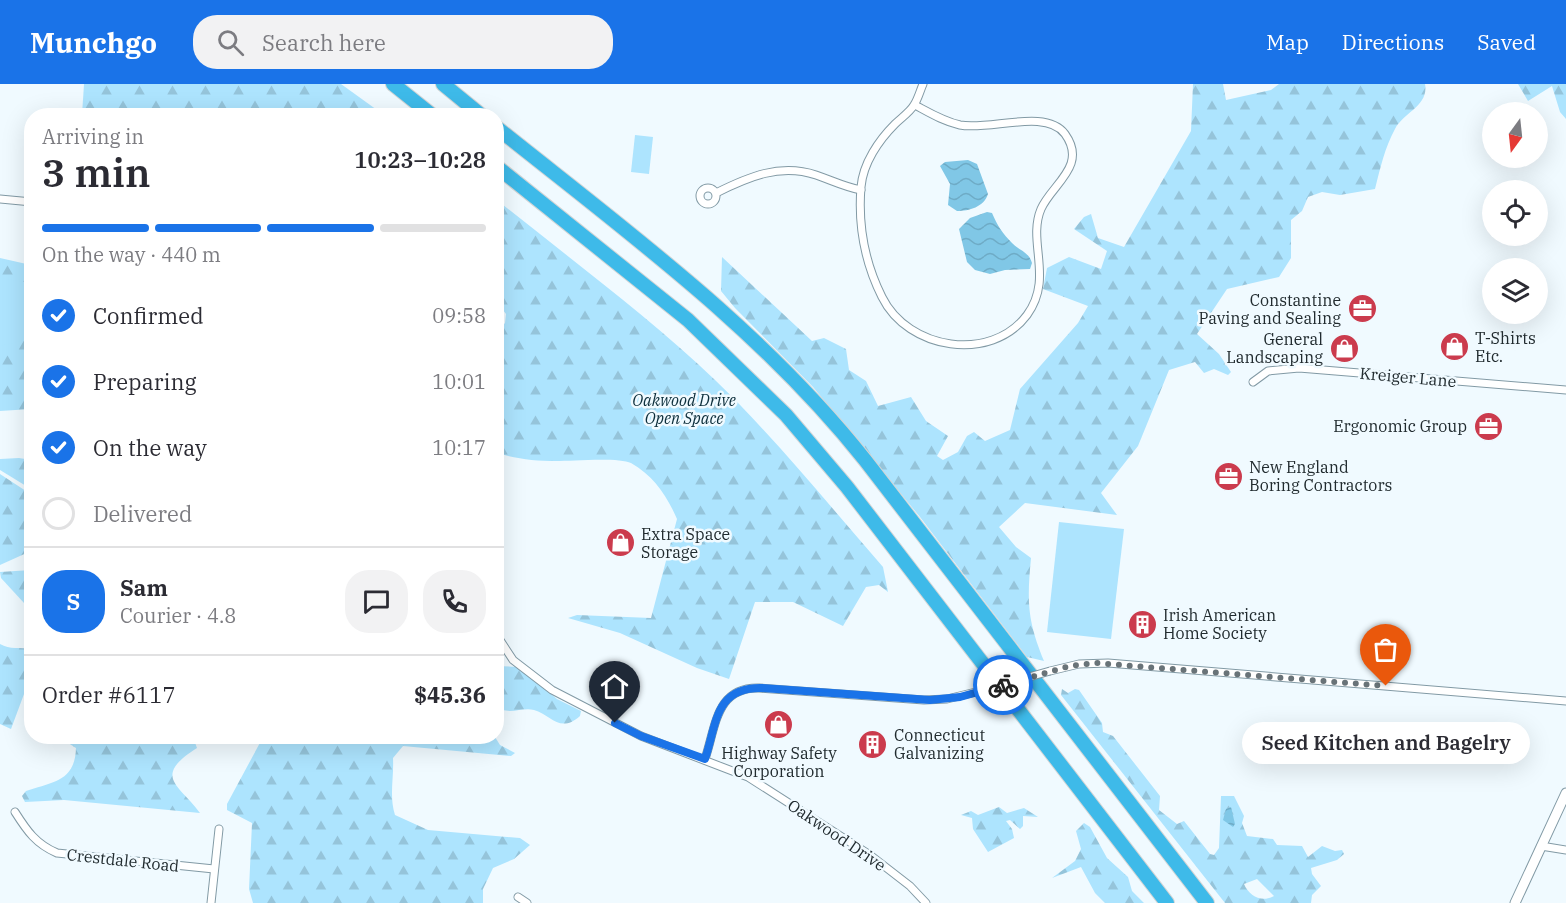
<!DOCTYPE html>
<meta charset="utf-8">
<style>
:root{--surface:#fff;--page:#f2f2f3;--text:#2b2b33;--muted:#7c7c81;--line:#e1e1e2;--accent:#1a73e8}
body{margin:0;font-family:"IBM Plex Serif",serif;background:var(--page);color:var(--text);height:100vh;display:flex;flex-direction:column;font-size:22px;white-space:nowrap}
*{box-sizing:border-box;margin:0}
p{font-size:20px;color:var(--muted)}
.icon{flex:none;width:33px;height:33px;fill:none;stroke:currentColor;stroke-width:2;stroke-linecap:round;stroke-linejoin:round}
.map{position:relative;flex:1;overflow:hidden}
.side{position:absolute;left:24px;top:24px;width:480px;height:636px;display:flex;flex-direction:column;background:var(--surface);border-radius:24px;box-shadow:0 6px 24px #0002}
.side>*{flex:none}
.needle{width:39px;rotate:195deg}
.fabs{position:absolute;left:1482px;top:18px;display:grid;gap:12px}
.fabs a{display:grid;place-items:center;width:66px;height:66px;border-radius:50%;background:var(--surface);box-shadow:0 6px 24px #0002;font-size:30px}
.pin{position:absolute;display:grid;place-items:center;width:51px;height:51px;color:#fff;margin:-62px -26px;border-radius:50% 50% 50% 0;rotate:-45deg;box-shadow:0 0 6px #0007}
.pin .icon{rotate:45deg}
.courier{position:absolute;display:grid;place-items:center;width:60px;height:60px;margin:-30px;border:4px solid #1a73e8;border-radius:50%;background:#fff;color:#222;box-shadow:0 2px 8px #0007}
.bubble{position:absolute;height:42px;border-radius:21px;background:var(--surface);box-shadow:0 6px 24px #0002;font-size:20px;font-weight:600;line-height:42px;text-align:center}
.head em{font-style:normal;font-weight:600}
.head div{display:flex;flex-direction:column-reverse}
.head{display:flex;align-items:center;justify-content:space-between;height:102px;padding:0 18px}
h1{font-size:39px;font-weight:600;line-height:45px}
.bar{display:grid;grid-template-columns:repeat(4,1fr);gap:9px 6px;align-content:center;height:72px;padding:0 18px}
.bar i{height:8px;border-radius:4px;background:var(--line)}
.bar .selected{background:var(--accent)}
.bar p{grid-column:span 4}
.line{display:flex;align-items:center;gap:15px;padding:0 18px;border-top:2px solid var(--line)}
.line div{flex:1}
.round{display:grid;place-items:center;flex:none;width:63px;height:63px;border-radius:24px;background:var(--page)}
ol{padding:0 18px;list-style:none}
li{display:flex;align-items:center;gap:18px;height:66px}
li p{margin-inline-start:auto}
li .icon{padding:6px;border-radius:50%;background:var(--accent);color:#fff;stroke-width:4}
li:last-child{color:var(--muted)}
li i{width:33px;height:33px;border:3px solid var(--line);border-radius:50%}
header{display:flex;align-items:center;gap:36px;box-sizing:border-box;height:84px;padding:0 30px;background:var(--accent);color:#fff}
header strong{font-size:28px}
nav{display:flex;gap:33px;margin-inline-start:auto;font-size:21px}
.search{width:420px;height:54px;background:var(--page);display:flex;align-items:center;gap:15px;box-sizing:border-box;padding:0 21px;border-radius:24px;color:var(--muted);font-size:22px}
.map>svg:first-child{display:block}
.forest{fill:url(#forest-firs);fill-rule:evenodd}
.park{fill:#ade4fe}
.water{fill:url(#water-waves)}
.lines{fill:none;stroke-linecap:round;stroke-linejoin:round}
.minor-casing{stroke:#829aa5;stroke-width:9}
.tertiary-casing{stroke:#829aa5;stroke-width:11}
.motorway-casing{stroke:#d3d5d5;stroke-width:16}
.minor{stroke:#fff;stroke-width:7}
.tertiary{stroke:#fff;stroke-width:9}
.motorway{stroke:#3ebae9;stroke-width:14}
.minor-bridge-casing{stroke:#829aa5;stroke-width:9;stroke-linecap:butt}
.minor-bridge{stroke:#fff;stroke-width:7}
.done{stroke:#697378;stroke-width:6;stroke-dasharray:0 10.8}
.route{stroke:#1a73e8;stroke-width:8}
.labels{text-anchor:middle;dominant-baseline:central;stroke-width:5;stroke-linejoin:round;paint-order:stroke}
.poi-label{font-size:16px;fill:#212b2f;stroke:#f0faff;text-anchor:start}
.street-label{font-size:16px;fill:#212b2f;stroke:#f0faff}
.park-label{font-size:16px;font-style:italic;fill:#0c2e3b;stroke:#f0faff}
</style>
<header>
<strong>Munchgo</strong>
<div class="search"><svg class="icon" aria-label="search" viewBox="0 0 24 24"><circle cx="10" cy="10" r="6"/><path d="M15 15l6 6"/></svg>Search here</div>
<nav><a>Map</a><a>Directions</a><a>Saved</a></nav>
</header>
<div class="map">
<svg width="1566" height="819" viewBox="0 0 1566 819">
<defs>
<pattern id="forest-firs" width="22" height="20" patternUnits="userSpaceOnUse" patternTransform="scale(1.5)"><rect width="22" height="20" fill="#ade4fe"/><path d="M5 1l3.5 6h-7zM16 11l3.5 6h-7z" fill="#95c4da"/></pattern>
<pattern id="water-waves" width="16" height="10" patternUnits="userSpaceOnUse" patternTransform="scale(1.5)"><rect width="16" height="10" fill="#80c7e6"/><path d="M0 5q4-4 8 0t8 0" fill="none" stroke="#6eabc6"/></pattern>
</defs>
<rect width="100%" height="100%" fill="#f0faff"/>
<g class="forest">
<polygon points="84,0 341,0 384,31 82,31"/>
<path d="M 1193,0 L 1223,0 L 1226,16 L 1271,6 L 1279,0 L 1425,0 C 1429,22 1404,28 1395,45 C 1385,63 1380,85 1375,105 L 1340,111 L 1322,108 L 1308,113 L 1302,127 L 1291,136 L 1291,174 L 1279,193 L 1227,205 L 1197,250 L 1219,270 L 1231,288 L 1228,291 L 1214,285 L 1204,289 L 1195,278 L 1169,286 L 1138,362 L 1101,409 L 1117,431 L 1025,419 L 999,443 L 1016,463 L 1031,474 C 1027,517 1027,536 1044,577 L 1027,573 L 920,433 L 813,303 L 735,224 L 721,207 L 722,173 L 812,257 L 824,254 L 846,265 L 849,286 L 866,297 L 878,322 L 911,313 L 926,337 L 948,352 L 937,372 L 943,376 L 958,368 L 967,352 L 974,348 L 985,357 L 1010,346 L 1020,305 L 1078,239 L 1088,222 L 1043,205 L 1047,184 L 1069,173 L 1101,185 L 1107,167 L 1074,145 L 1084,133 L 1091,130 L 1098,154 L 1124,163 L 1191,47 Z"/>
<polygon points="1518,0 1566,0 1566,35 1560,28 1552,2 1528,17"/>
<path d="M 497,116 C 570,175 647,231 715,296 C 775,354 828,420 883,483 L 888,508 L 879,501 L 866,503 L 843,542 L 793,518 L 755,518 L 729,595 L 697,584 L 620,549 L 568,534 L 577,531 L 651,534 L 677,435 C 667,412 654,392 631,379 C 619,373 571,377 556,377 C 535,377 517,375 497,369 L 497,248 L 505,239 L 506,230 L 497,218 Z"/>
<polygon points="0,174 31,181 31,325 0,327"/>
<polygon points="19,374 31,376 31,405 0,386 0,375"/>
<polygon points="0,390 32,411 31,467 0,481"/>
<polygon points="31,486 31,518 24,519 1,494 0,488"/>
<path d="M 0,560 C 10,566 20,563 31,565 L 31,598 L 27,602 L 11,645 L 0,640 Z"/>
<path d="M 497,582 L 518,583 L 557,615 L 581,627 L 580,632 C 560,650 551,631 534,626 C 526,624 518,627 510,627 C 504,627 502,625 497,628 Z"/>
<path d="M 1062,605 L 1068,609 L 1075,605 L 1079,606 L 1102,639 L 1103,648 L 1113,652 L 1160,712 L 1159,726 L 1177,740 L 1184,737 L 1210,770 L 1214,771 L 1219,764 L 1221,712 L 1234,712 L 1244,732 L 1242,739 L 1247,752 L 1273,755 L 1277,761 L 1302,762 L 1308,773 L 1322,762 L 1335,767 L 1342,766 L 1344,770 L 1337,776 L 1311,784 L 1312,790 L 1321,802 L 1312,811 L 1311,819 L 1225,819 L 1061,611 ZM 1257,795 L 1274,812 C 1262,819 1249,812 1244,800 Z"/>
<path d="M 59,653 L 193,653 L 197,664 C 151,693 180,701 200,729 L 64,716 L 25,718 L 22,712 L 26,707 C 52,698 75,698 76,664 Z"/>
<path d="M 260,653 L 495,653 L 500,661 L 515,669 L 511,672 L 403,662 L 393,674 C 394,695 389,712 395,731 L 428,746 L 520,754 L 530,761 L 514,775 L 493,784 L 483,805 L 483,819 L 253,819 L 249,805 L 252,739 L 227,726 L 227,720 L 262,655 Z"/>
<polygon points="999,723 1007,729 1024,724 1038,733 1023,732 1023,742 1020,745 1010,736 1006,737 1012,745 1014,754 988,768 973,745 972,734 961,731 971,727 978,731"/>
<polygon points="1084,739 1090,743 1107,774 1128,793 1132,807 1144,819 1105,819 1095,809 1081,783 1052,794 1075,777 1081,765 1076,747"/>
</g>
<g class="park">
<polygon points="635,51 653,53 649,90 631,88"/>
<polygon points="0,194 31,199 31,255 0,262"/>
<polygon points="1059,438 1124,445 1111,555 1047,548"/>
</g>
<g class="water">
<path d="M 968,76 L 977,80 L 988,110 C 984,123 969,127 957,127 L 948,121 L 950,100 L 940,82 L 945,78 Z"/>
<path d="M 987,128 L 992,129 C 997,141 1003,150 1012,159 C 1020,167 1029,168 1032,179 L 1030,185 L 1005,186 L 990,190 L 975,186 L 967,178 L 959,145 L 970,134 Z"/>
<polygon points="1231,723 1235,740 1233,743 1223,736 1226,725"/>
</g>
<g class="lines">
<defs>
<g id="minor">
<path d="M 915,21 C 930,29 943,37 960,41 C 989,47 1046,24 1065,50 C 1088,82 1052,100 1041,125 C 1027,158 1054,194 1027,231 C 991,279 908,266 882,213 C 865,179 858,140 861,103 C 863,79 879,56 895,40 C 901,34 910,28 914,21 C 918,15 920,7 923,0"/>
<circle cx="708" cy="112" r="8"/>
<path d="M 716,109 C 748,93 780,79 816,91 C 831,96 845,103 861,106"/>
<polyline points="0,115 32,118"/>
<polyline points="1253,298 1268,287 1299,284 1566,306"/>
<polyline points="496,550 513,576 552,606 641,652 748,693 870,771 910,802 926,819"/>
<polyline points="1050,587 1079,580 1108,579 1566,617"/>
<path d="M 705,675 C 716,642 716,603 759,604 L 924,616 L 947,615 L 980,607"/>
<path d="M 15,728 C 27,747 36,760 57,769 L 214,785"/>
<polyline points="1541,762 1566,766"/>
<polyline points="518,813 527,819"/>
<polyline points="211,819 219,745"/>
</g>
<polyline id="tertiary" points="1515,819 1566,709"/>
<g id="motorway">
<polyline points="393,0 433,32"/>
<polyline points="443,0 482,32"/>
<path d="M 496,43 C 626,147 761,245 865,376 L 1207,819"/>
<polyline points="496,82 688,236 786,331 847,403 1167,819"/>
</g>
</defs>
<use href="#minor" class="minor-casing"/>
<use href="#tertiary" class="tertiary-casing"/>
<use href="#motorway" class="motorway-casing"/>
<use href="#minor" class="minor"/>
<use href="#tertiary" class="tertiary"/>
<use href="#motorway" class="motorway"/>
<defs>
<polyline id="minor-bridge" points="980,607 1050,587"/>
</defs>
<use href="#minor-bridge" class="minor-bridge-casing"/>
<use href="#minor-bridge" class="minor-bridge"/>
</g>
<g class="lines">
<polyline class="done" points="1003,601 1070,582 1096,579 1386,602"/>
<path class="route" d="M 615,639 L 641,652 L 705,675 C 717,639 715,603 762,604 L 930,616 L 960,613 L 1003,601"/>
</g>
<defs>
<symbol id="office-disc" viewBox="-11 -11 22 22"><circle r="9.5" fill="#cb3b4d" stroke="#f0faff"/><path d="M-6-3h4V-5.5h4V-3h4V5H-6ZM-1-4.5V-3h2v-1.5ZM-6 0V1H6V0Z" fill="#fff"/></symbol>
<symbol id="shop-disc" viewBox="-11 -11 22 22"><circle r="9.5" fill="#cb3b4d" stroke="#f0faff"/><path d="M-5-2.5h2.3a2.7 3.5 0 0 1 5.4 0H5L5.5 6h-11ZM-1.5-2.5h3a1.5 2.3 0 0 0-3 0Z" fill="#fff"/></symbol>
<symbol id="building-disc" viewBox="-11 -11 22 22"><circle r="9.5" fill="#cb3b4d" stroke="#f0faff"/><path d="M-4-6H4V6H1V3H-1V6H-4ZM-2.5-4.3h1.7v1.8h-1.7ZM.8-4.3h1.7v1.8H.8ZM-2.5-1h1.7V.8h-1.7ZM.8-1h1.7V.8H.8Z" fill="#fff"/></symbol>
</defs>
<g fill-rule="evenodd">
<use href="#office-disc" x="1346" y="208" width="33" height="33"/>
<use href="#shop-disc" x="1438" y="246" width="33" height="33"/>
<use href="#shop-disc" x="1328" y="248" width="33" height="33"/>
<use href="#office-disc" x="1472" y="326" width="33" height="33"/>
<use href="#office-disc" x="1212" y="376" width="33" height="33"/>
<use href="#shop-disc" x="604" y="442" width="33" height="33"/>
<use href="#building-disc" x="1126" y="524" width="33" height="33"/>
<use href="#shop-disc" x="762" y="624" width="33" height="33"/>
<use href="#building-disc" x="856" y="644" width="33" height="33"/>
</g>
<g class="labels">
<g class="poi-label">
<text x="1341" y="216" text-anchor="end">Constantine<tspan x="1341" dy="18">Paving and Sealing</tspan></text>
<text x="1475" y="254">T-Shirts<tspan x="1475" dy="18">Etc.</tspan></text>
<text x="1323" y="255" text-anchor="end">General<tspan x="1323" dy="18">Landscaping</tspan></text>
<text x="1467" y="342" text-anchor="end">Ergonomic Group</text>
<text x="1249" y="383">New England<tspan x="1249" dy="18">Boring Contractors</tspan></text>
<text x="641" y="450">Extra Space<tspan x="641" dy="18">Storage</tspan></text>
<text x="1163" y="531">Irish American<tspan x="1163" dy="18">Home Society</tspan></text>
<text x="894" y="651">Connecticut<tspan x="894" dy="18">Galvanizing</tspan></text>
<text x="779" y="669" text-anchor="middle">Highway Safety<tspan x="779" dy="18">Corporation</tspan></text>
</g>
<g class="street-label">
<text transform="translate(1408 293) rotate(5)">Kreiger Lane</text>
<text transform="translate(837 751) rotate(34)">Oakwood Drive</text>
<text transform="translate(123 776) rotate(6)">Crestdale Road</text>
</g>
<g class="park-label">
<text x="684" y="316">Oakwood Drive<tspan x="684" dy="18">Open Space</tspan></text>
</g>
</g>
</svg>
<div class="fabs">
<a><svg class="needle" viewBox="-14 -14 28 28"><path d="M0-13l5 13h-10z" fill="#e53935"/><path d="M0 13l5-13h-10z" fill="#7c7c81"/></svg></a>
<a><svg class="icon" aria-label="locate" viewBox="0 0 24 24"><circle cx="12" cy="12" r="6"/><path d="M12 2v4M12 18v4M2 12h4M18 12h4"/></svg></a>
<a><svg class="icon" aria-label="layers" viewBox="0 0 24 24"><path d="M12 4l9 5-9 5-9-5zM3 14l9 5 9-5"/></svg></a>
</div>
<div class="pin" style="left:1386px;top:602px;background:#ea580c"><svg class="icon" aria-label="bag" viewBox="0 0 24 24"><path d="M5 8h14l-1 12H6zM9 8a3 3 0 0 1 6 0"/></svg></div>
<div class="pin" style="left:615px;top:639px;background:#1f2937"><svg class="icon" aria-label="home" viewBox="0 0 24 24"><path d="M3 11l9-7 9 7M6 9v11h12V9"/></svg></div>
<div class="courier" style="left:1003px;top:601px"><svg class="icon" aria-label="bike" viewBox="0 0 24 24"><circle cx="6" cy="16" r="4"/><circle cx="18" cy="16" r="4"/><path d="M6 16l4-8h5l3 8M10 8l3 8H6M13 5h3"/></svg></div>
<div class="bubble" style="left:1242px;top:638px;width:288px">Seed Kitchen and Bagelry</div>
<section class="side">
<div class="head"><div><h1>3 min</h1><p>Arriving in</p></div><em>10:23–10:28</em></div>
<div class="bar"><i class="selected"></i><i class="selected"></i><i class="selected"></i><i></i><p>On the way · 440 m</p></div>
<ol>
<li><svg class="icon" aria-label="check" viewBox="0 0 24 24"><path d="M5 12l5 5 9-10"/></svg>Confirmed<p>09:58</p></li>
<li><svg class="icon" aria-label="check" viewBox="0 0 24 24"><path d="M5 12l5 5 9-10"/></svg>Preparing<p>10:01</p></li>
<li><svg class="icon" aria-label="check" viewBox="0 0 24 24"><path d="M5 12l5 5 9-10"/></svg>On the way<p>10:17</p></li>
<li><i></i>Delivered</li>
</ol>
<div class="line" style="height:108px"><b class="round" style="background:var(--accent);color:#fff">S</b><div><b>Sam</b><p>Courier · 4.8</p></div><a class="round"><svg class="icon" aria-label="chat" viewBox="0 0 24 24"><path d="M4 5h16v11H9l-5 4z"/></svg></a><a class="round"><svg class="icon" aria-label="phone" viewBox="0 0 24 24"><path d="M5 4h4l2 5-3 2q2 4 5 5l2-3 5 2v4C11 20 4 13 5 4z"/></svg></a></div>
<div class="line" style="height:78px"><div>Order #6117</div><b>$45.36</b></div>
</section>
</div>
